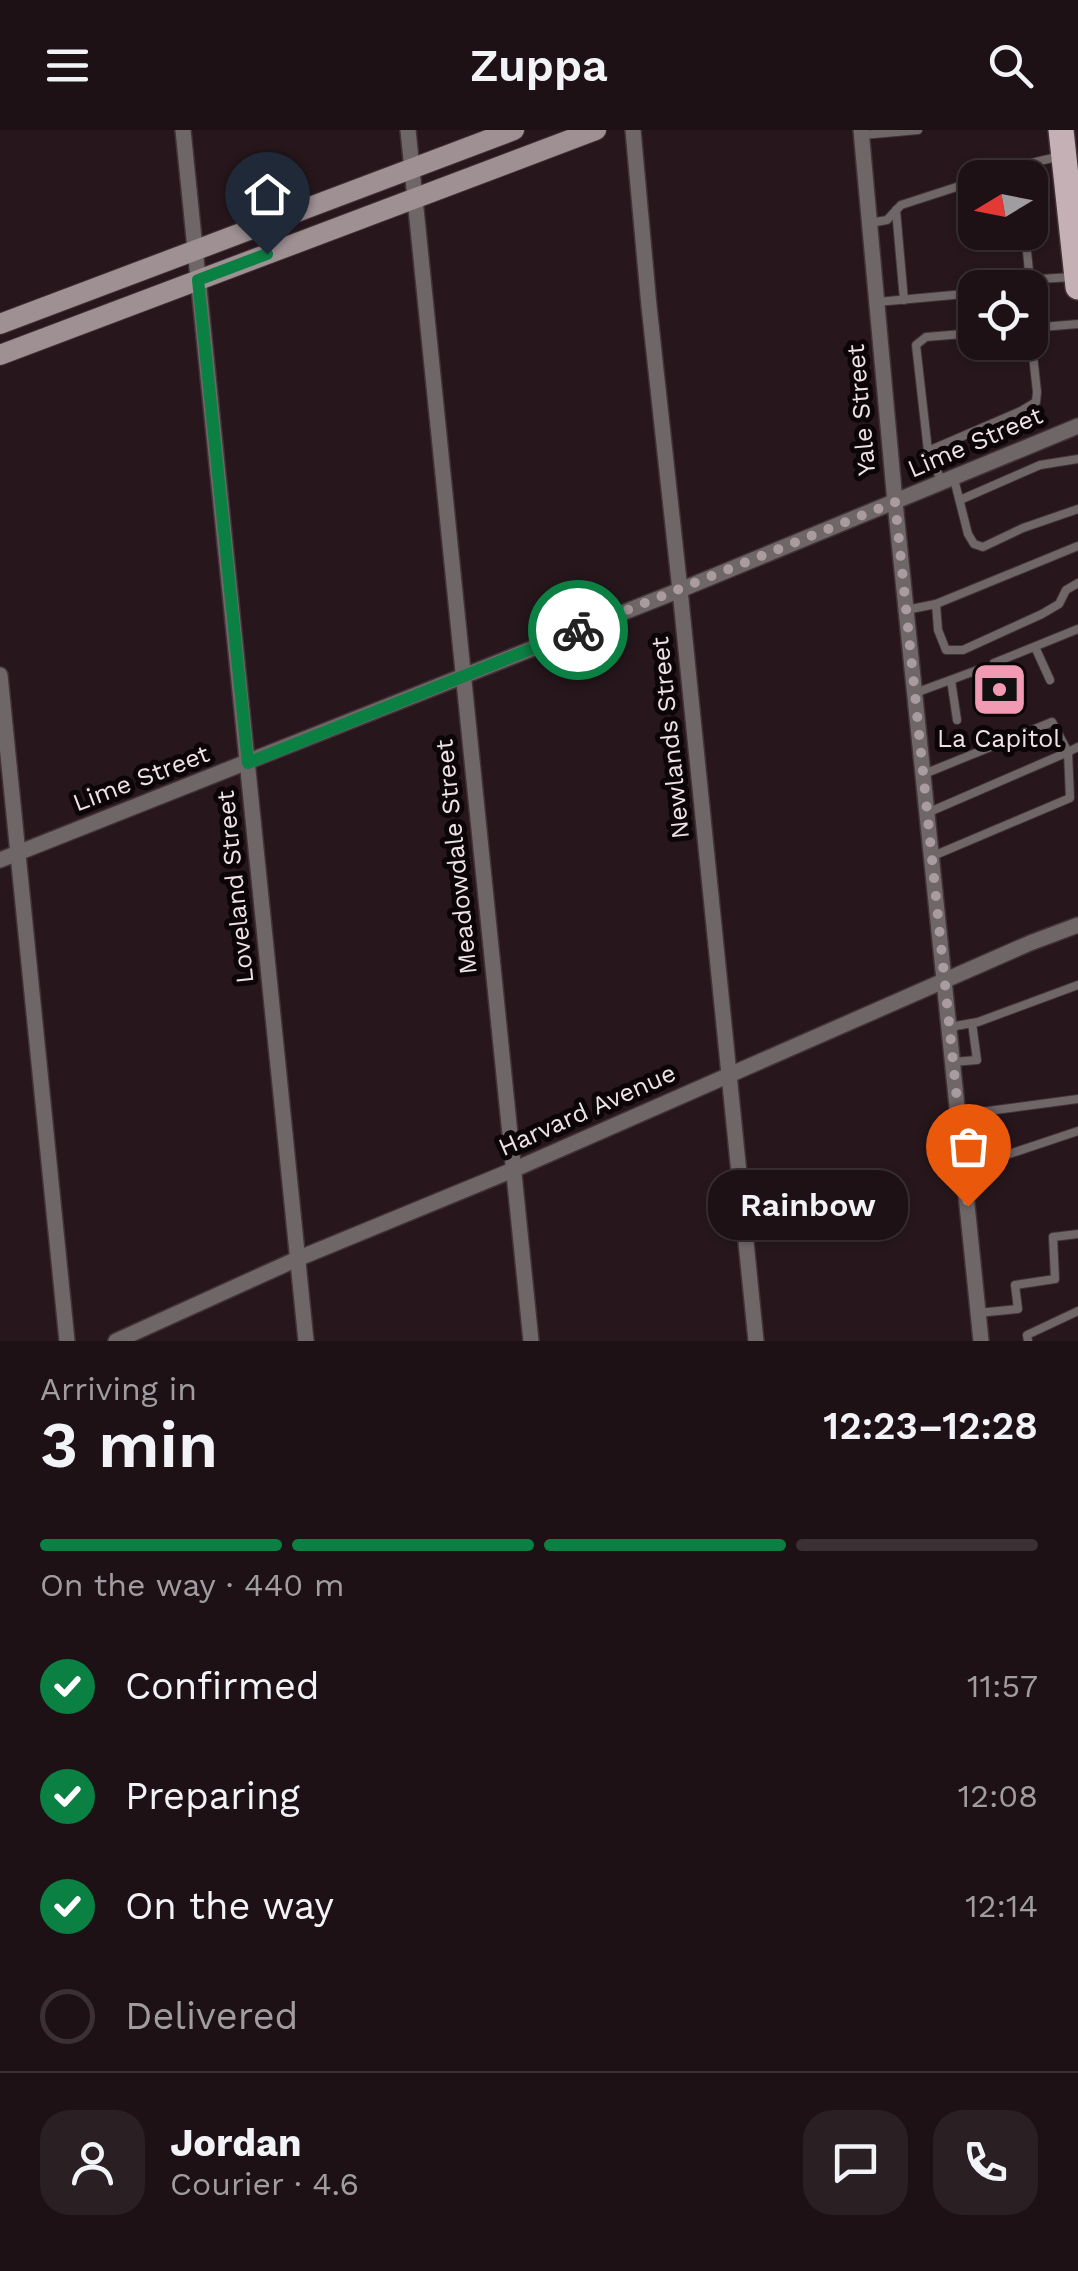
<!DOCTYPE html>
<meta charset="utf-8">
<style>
:root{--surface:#1d1115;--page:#2a1f22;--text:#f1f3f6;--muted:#a09da0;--line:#3b3134;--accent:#0b8043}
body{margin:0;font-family:"Work Sans",sans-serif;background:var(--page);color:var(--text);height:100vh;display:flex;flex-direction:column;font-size:38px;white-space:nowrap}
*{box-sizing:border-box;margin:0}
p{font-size:32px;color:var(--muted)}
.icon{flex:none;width:55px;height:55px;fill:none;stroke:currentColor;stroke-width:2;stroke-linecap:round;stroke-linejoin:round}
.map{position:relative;height:1211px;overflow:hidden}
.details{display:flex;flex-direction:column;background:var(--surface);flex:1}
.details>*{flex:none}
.needle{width:65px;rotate:260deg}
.buttons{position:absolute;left:958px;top:30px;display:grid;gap:20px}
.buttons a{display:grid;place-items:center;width:90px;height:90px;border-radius:20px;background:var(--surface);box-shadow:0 2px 8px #0004,0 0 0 2px var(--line);font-size:50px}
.pin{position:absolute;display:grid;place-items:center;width:85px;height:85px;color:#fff;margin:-102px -42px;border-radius:50% 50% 50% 0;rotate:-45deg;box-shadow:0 0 10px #0007}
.pin .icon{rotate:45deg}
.courier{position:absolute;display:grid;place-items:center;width:100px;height:100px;margin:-50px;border:8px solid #0b8043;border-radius:50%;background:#fff;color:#222;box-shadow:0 2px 12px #0007}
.bubble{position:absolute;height:70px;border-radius:30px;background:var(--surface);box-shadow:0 2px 8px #0004,0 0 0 2px var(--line);font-size:32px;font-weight:600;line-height:70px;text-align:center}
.summary em{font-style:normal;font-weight:600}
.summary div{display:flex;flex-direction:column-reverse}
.summary{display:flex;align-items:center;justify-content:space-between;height:170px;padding:0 40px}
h1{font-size:65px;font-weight:600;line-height:75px}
.bar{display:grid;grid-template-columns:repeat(4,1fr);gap:15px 10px;align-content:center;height:120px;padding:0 40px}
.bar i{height:12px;border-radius:8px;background:var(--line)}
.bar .selected{background:var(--accent)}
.bar p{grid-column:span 4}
.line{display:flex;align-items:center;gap:25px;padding:0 40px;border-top:2px solid var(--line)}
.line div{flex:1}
.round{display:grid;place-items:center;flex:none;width:105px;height:105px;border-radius:30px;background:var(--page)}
ol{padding:0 40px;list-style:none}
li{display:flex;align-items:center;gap:30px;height:110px}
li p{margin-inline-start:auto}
li .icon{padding:10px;border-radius:50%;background:var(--accent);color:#fff;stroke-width:4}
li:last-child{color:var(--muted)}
li i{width:55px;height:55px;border:5px solid var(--line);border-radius:50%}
header{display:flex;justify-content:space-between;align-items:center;height:130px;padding:0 40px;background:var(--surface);font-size:45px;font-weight:600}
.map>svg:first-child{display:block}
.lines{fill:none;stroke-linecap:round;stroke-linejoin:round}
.lane-casing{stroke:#433338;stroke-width:10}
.street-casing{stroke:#433338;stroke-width:18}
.secondary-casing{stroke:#433338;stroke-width:22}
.primary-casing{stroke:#433338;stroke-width:28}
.lane{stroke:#6f6668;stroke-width:8}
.street{stroke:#6f6668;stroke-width:15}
.secondary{stroke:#9f9093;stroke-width:20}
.primary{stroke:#c4b0b5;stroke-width:25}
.done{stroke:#a99b9f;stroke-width:10;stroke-dasharray:0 18}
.route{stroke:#0b8043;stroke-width:12}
.labels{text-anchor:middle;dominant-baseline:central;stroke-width:10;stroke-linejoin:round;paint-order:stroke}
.street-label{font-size:25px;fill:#efe2e5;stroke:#0b0507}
.poi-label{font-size:25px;fill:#efe2e5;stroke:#0b0507}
</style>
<header><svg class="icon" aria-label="menu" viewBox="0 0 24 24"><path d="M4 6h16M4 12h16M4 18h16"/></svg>Zuppa<svg class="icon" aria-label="search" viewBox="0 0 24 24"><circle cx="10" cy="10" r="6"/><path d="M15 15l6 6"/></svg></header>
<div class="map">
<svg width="1078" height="1211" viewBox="0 0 1078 1211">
<rect width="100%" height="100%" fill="#27171c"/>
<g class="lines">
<defs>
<g id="lane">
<polyline points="863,5 918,0"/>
<polyline points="1018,36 1057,27"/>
<polyline points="984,48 1018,36 1019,48"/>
<polyline points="896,80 904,170"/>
<polyline points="870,93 887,90 901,75 975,51"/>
<polyline points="1025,102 1030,151"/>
<polyline points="1007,158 1040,149 1072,147"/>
<polyline points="877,172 975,163"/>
<polyline points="1030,198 1078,194"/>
<polyline points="928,321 1021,281 1036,272 1037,262 1030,198"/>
<polyline points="954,349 968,404 974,414 983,417 1023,398 1078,379"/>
<polyline points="941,350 928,321 916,215 926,207 975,203"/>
<polyline points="960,370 1040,335 1078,329"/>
<polyline points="936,474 938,500 946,520 963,520 1042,484 1059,474 1066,460 1078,453"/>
<polyline points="906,480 936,474 1078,416"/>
<polyline points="1035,517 1050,550"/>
<polyline points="994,533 1078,499"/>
<polyline points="951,550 957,590"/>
<polyline points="915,563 983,538"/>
<polyline points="924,644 1052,592 1068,622 927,683"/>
<polyline points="933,726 1070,668 1068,622 1078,617"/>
<polyline points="950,897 978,892 1078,855"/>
<polyline points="953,932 977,930 972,893"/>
<polyline points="958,985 1078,969"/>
<polyline points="964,1039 1078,1001"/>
<polyline points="978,1183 1018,1179 1015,1155 1055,1149 1053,1107 1078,1104"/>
<polyline points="1028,1211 1027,1205 1078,1181"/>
</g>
<g id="street">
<polyline points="183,0 306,1211"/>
<polyline points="408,0 531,1211"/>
<polyline points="633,0 649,176 680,460 756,1211"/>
<polyline points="861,0 895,372 981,1211"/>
<polyline points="0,545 67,1211"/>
<polyline points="0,730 680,460 1078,296"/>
<polyline points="116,1211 297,1129 513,1040 1030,813 1078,795"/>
</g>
<g id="secondary">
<polyline points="0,194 514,0"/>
<polyline points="0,225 596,0"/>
</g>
<polyline id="primary" points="1061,0 1078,157"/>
</defs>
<use href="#lane" class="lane-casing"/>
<use href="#street" class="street-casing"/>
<use href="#secondary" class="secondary-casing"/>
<use href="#primary" class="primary-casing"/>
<use href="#lane" class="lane"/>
<use href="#street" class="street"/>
<use href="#secondary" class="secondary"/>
<use href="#primary" class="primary"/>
</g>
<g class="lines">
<polyline class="done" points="578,500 895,372 968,1076"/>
<polyline class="route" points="267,124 198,150 248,633 578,500"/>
</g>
<defs>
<symbol id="bank-square" viewBox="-11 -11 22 22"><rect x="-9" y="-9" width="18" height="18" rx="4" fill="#f19ab3" stroke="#0b0507"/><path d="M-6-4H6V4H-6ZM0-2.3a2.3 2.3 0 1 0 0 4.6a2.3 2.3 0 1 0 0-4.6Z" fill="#111"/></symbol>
</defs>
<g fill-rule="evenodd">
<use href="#bank-square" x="968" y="528" width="63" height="63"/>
</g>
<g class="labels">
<g class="street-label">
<text transform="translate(861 280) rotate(-95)">Yale Street</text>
<text transform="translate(975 312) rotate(-23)">Lime Street</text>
<text transform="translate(670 608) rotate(-96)">Newlands Street</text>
<text transform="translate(141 648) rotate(-21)">Lime Street</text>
<text transform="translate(456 727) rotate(-96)">Meadowdale Street</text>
<text transform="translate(235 757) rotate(-96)">Loveland Street</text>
<text transform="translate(587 980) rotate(-24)">Harvard Avenue</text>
</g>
<g class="poi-label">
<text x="999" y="608">La Capitol</text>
</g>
</g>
</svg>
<div class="buttons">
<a><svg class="needle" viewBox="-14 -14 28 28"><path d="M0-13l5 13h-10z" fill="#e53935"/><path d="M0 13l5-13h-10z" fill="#a09da0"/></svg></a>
<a><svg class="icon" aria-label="locate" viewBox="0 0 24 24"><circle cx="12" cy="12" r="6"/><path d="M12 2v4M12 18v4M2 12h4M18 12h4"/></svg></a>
</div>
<div class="pin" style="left:968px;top:1076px;background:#ea580c"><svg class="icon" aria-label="bag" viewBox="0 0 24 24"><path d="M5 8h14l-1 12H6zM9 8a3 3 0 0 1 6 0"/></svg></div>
<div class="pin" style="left:267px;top:124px;background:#1f2937"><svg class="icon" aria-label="home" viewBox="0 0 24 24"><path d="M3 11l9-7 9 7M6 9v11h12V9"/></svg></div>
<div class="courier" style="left:578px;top:500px"><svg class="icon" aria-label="bike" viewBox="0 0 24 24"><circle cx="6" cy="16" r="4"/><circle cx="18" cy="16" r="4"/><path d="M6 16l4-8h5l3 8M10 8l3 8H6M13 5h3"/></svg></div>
<div class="bubble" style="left:708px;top:1040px;width:200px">Rainbow</div>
</div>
<section class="details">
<div class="summary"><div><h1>3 min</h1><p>Arriving in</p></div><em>12:23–12:28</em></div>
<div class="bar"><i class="selected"></i><i class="selected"></i><i class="selected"></i><i></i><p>On the way · 440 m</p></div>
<ol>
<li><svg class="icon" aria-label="check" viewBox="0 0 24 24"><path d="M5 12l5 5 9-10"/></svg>Confirmed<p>11:57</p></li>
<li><svg class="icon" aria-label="check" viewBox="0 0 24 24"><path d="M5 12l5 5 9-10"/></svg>Preparing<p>12:08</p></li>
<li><svg class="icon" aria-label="check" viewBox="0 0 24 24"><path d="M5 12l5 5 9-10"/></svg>On the way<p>12:14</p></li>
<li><i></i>Delivered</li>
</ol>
<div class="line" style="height:180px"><a class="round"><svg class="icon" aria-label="person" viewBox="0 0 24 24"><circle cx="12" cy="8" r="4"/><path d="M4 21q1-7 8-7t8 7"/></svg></a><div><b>Jordan</b><p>Courier · 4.6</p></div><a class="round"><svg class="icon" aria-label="chat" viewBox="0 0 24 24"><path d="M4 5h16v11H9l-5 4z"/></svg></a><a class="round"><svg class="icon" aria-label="phone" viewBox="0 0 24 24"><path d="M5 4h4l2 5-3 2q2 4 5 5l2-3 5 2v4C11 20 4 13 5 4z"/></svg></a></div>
</section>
